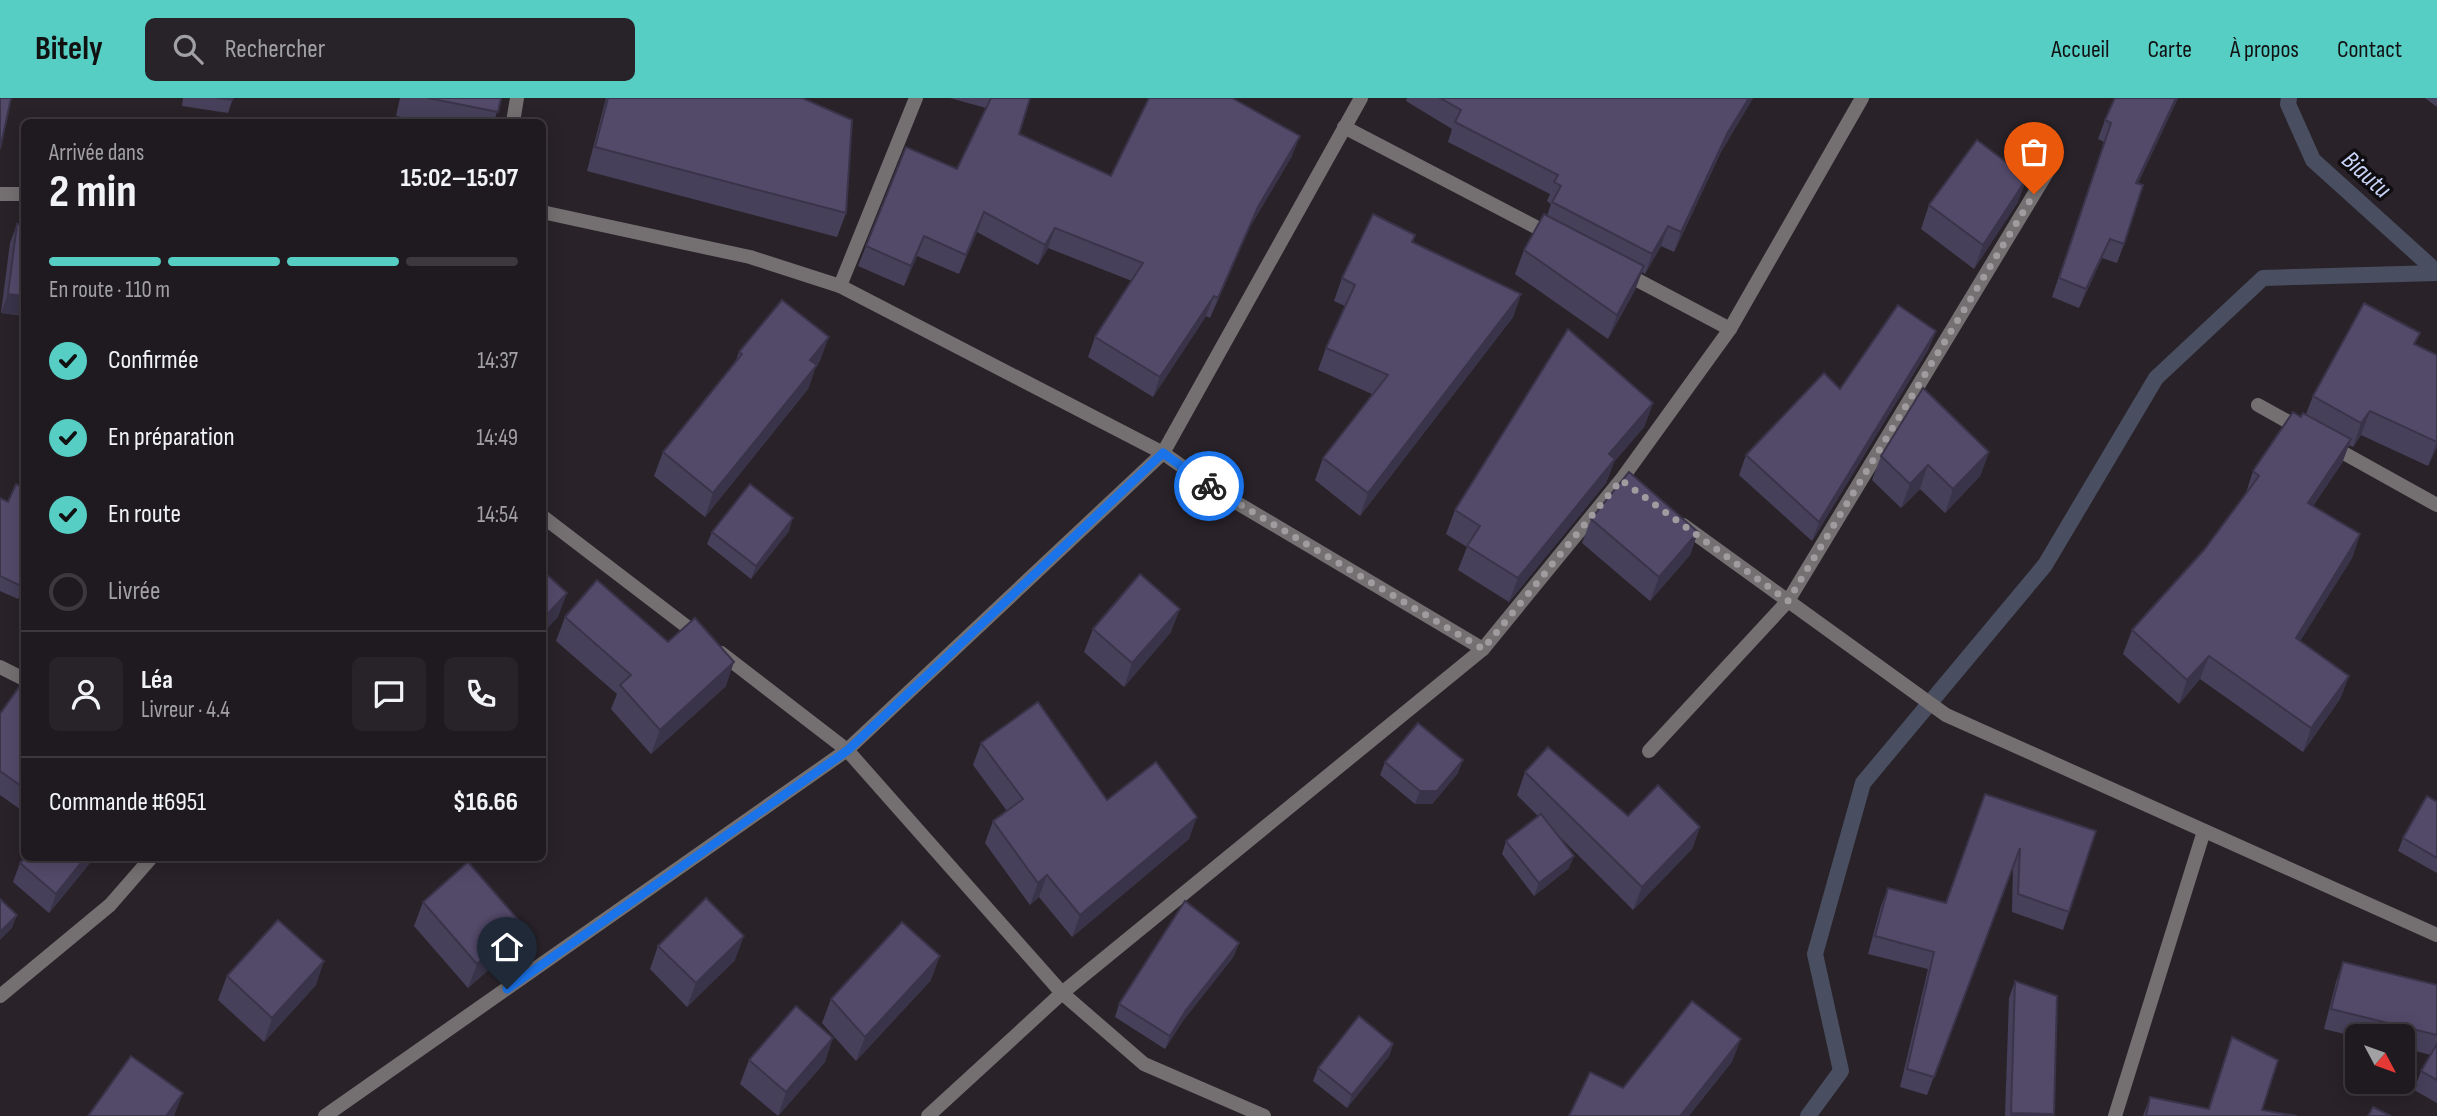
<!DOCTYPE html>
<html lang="fr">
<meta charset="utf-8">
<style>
:root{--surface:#1f1a1f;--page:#272328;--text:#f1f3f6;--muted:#a1a1a4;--line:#3c383d;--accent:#56cec4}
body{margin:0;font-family:"Sofia Sans Condensed",sans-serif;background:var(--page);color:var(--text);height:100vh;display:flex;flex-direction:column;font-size:26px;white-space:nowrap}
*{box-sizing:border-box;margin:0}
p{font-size:23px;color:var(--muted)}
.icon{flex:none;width:38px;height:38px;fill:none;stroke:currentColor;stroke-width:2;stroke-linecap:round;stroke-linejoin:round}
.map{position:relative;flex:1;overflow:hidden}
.details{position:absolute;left:21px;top:21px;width:525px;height:742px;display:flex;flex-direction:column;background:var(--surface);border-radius:10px;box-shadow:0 4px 18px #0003,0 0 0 2px var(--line)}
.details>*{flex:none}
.needle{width:46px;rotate:131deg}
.tools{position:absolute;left:2345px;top:926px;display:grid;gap:14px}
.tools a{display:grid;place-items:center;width:70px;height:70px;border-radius:10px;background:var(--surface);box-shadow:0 4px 18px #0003,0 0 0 2px var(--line);font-size:35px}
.pin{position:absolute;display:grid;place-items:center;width:60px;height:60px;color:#fff;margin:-72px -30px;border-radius:50% 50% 50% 0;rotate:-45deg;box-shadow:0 0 7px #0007}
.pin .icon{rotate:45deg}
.courier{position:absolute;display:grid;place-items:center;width:70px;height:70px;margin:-35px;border:5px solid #1a73e8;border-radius:50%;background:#fff;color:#222;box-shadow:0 2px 9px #0007}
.overview em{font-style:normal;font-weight:700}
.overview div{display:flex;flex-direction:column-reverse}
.overview{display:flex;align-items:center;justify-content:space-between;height:119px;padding:0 28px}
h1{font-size:46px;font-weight:700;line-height:52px}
.bar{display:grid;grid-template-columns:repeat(4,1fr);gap:10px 7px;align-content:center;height:84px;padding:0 28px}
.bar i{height:9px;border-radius:5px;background:var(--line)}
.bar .on{background:var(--accent)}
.bar p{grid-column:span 4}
.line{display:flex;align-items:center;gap:18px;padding:0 28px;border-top:2px solid var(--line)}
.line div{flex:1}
.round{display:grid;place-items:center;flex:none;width:74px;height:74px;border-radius:10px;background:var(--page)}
ol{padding:0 28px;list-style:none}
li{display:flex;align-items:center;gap:21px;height:77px}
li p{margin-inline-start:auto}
li .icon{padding:7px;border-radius:50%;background:var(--accent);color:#111;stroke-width:4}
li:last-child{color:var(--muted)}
li i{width:38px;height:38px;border:4px solid var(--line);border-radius:50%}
header{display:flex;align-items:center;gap:42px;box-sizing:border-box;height:98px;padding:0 35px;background:var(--accent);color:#111}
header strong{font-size:33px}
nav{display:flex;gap:38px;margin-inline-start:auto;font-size:24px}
.search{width:490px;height:63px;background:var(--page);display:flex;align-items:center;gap:18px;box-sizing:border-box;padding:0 24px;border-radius:10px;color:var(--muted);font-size:26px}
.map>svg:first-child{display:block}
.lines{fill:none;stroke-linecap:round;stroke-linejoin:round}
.stream{stroke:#4a4e61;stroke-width:16}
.lane{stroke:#747071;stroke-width:14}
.street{stroke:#747071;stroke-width:14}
.wall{fill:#47405b}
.shaded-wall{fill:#3a344a}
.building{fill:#534a6a;stroke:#3a344a;stroke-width:2}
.done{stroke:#9f9b9f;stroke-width:7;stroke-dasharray:0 12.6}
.route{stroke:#1a73e8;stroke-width:9}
.labels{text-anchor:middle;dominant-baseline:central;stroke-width:7;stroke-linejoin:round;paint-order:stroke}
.water-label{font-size:26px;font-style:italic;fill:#c9d5f8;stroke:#100d10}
</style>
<header>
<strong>Bitely</strong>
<div class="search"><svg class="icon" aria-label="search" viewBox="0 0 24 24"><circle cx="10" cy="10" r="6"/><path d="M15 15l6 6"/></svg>Rechercher</div>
<nav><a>Accueil</a><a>Carte</a><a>À propos</a><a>Contact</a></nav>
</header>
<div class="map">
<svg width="2437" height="1018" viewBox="0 0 2437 1018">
<rect width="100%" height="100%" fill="#292329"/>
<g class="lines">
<g class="stream">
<polyline points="2289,0 2288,6 2313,62 2437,174"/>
<polyline points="1808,1018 1841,973 1815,856 1863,685 2045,467 2156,280 2263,180 2437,175"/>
</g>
<g class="lane">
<polyline points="840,188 916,0"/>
<polyline points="0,569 24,581"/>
<polyline points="1649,653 1788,503 2048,73"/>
</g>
<g class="street">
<polyline points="513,24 517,0"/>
<polyline points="1344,29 1553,138"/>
<polyline points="0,96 24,96"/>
<polyline points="542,114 750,159 840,188 1163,355 1217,393 1483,551"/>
<polyline points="1624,175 1730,231"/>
<polyline points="2258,307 2301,331"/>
<polyline points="2331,348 2437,407"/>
<polyline points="542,418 699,538"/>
<polyline points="1683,427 1946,617 2437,837"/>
<polyline points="721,555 847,652 1062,895 1144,966 1264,1018"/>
<polyline points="0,898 110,807 151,760"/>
<polyline points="325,1018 847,652 1163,355 1361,0"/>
<polyline points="928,1018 1062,895 1483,551 1621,382 1730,231 1862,0"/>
<polyline points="2115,1018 2204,733"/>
</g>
</g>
<g class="wall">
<polygon points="183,0 233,0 228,15 182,8"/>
<polygon points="400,0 501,0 494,24 430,24 396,18"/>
<polygon points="606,0 802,0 846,115 837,139 587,73"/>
<polygon points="950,0 1030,0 1019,36 1111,78 1292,58 1250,129 1210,220 1206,218 1153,299 1088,259 1095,239 1132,183 1048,150 1038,167 977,134 959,176 917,158 904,188 858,168 866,148 957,71 986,10"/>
<polygon points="1407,0 1753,0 1721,54 1674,154 1661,148 1645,176 1642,174 1635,192 1608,241 1515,176 1524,152 1547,118 1551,106 1547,103 1550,96 1448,44 1452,31 1406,3"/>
<polygon points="2115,0 2178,0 2138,85 2124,146 2117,165 2102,160 2079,210 2052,199 2104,44 2098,41 2105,22"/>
<polygon points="2425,0 2437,0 2437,9"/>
<polygon points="2018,104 1974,171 1921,131 1929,107"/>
<polygon points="17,126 24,218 1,215 10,145"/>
<polygon points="1412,144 1521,196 1513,219 1360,418 1315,382 1323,360 1372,296 1318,272 1326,250 1345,208 1334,203 1342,180"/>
<polygon points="1936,233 1928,252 1812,443 1739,377 1746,357 1840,291"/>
<polygon points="2416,247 2437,257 2437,349 2428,368 2361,337 2353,349 2349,347 2342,365 2313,408 2360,436 2352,460 2300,543 2349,578 2340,601 2303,654 2200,581 2179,606 2123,556 2132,532 2204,452 2245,398 2253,373 2301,319 2306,316 2313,298"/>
<polygon points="739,254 820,263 816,268 808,291 705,419 654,378 663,354 735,265"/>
<polygon points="1653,305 1644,329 1614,364 1606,385 1509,504 1458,472 1467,449 1446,436 1455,412"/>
<polygon points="1989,354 1980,378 1945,415 1920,391 1901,410 1872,382 1881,358"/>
<polygon points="0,400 24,487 18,501 0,493"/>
<polygon points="1591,421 1698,434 1690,457 1650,503 1582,445"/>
<polygon points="789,433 751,481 707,446 712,434"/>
<polygon points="565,519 668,544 726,588 651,656 611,611 617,596 556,543"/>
<polygon points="1093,531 1171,534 1124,589 1084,554"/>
<polygon points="24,582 24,714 0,697 0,616"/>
<polygon points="981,645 1107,702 1189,741 1072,839 1039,799 1030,807 985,745 993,723 1007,713 973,667"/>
<polygon points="1385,664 1458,675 1432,706 1415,706 1380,677"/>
<polygon points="1525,674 1628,718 1700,729 1692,751 1633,812 1558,737 1569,770 1534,798 1502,756 1506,743 1538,718 1517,697"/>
<polygon points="1985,696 2069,814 2063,832 2012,814 2013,768 1927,997 1900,989 1928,871 1868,856 1881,808 1888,790 1946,805"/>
<polygon points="2437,704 2437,775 2398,753 2403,740"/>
<polygon points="94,760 49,815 13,784 20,765"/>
<polygon points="423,804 522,826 513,850 468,890 414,828"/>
<polygon points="658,848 735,862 687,909 650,871"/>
<polygon points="1234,858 1182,924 1165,951 1115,919 1119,906"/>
<polygon points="2343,864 2437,887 2437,1005 2414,992 2421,973 2431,957 2403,950 2403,938 2357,939 2324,931 2336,884"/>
<polygon points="227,878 316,887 264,944 218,902"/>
<polygon points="931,882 856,963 822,925 831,901"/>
<polygon points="2015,883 2054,1018 2005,1018 2009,900"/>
<polygon points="2232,939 2262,1012 2297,1018 2143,1018 2150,999 2208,1011"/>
<polygon points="1393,946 1389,958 1347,1010 1313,983 1318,970"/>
<polygon points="749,962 825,964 778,1018 740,986"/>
</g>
<g class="shaded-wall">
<polygon points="1749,0 1753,0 1721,54 1674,154 1681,134 1728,34"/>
<polygon points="2176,0 2178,0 2129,104 2136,85"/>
<polygon points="1300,38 1292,58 1250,129 1210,220 1218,200 1258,109"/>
<polygon points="2027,80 2018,104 1974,171 1983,147"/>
<polygon points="984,114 977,134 959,176 966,157"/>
<polygon points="1668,128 1661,148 1645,176 1652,156"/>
<polygon points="1055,130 1048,150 1038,167 1045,147"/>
<polygon points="924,138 917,158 904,188 911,168"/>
<polygon points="2110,141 2102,160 2079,210 2086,191"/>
<polygon points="1644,168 1635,192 1608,241 1617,217"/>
<polygon points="8,196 24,198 24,218 1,215"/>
<polygon points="1521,196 1513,219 1360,418 1368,395"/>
<polygon points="1214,198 1206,218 1153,299 1160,279"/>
<polygon points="1936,233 1928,252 1812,443 1819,424"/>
<polygon points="829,239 820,263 816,268 808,291 705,419 713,395 810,262"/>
<polygon points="1653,305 1644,329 1614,364 1606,385 1509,504 1518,480 1609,356"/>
<polygon points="2370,313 2361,337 2353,349 2361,325"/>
<polygon points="2351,341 2342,365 2299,429 2308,405"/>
<polygon points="2437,343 2437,349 2428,368"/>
<polygon points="1989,354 1980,378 1945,415 1953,391"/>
<polygon points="1928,367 1920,391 1901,410 1910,386"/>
<polygon points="793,420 789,433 751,481 756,468"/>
<polygon points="1698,434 1690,457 1650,503 1659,479"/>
<polygon points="2360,436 2352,460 2287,564 2296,540"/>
<polygon points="567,495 558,519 542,536 542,522"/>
<polygon points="1180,511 1171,534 1124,589 1132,565"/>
<polygon points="2209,558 2200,581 2179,606 2187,582"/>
<polygon points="734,564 726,588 651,656 660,632"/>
<polygon points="2349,578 2340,601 2303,654 2311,630"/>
<polygon points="1463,662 1458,675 1432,706 1415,706 1420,693"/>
<polygon points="1197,719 1189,741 1072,839 1080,817"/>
<polygon points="1700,729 1692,751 1633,812 1642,789"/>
<polygon points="1574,758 1569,770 1534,798 1539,785"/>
<polygon points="85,760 94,760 49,815 56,796"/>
<polygon points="1047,777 1039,799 1030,807 1038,785"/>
<polygon points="17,817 12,830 0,842 0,834"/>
<polygon points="522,826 513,850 468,890 477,866"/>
<polygon points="744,838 735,862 687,909 696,885"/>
<polygon points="1239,845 1234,858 1182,924 1165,951 1170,938 1186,912"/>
<polygon points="940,858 931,882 856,963 865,939"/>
<polygon points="324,863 316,887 264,944 272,920"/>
<polygon points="833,940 825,964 778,1018 786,994"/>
<polygon points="1741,941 1732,964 1689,1018 1680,1018"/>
<polygon points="1393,946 1389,958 1347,1010 1352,997"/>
<polygon points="183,995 174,1018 166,1018"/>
<polygon points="2011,1015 2054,1016 2054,1018 2010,1018"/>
</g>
<g class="building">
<polygon points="0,0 11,0 0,51"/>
<polygon points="217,0 233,0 232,2"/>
<polygon points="428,0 501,0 498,14"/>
<polygon points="608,0 802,0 852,22 846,115 595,49"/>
<polygon points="991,0 1030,0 1019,36 1111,78 1149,0 1232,0 1300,38 1258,109 1218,200 1214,198 1160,279 1095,239 1143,165 1055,130 1045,147 984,114 966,157 924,138 911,168 866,148 906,49 957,71"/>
<polygon points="1440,0 1749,0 1728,34 1681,134 1668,128 1652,156 1552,104 1561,88 1554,84 1558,77 1455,24 1461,12"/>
<polygon points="2115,0 2176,0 2136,85 2143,87 2124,146 2110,141 2086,191 2059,180 2111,25 2105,22"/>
<polygon points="1977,42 2027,80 1983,147 1929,107"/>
<polygon points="1373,116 1415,137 1412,144 1521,196 1368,395 1323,360 1388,277 1326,250 1355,187 1342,180"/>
<polygon points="1544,116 1644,168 1617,217 1524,152"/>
<polygon points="17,126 24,127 24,198 8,196"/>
<polygon points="782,202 829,239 810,262 817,267 713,395 663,354 742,256 739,254"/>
<polygon points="2364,205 2420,235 2414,246 2437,257 2437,344 2370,313 2361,325 2313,298"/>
<polygon points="1898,207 1936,233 1819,424 1746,357 1824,275 1840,291"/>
<polygon points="1568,231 1653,305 1609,356 1615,361 1518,480 1467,448 1480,428 1455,412"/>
<polygon points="1923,290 1989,354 1953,391 1928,367 1910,386 1881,358"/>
<polygon points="2293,314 2301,319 2303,315 2351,341 2308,405 2360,436 2296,540 2349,578 2311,630 2209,558 2187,582 2132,532 2204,452 2259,378 2253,373"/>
<polygon points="1629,374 1698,434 1659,479 1591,421"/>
<polygon points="16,386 24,390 24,485 23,489 0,478 0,400 8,404"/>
<polygon points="750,386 793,420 756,468 712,434"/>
<polygon points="542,472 567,495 542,522"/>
<polygon points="1140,476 1180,511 1132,565 1093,531"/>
<polygon points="597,482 668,544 695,520 734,564 660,632 620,587 631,577 565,519"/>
<polygon points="24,582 24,690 0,673 0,616"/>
<polygon points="1038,604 1107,702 1156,664 1197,719 1080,817 1047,777 1038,785 993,723 1023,701 981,645"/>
<polygon points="1418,625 1463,662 1437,693 1420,693 1385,664"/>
<polygon points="1548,649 1628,718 1658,687 1700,729 1642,789 1525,674"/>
<polygon points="1985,696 2096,733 2069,814 2018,796 2020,750 1934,979 1907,971 1934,854 1875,838 1888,790 1946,805"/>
<polygon points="2427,698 2437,704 2437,760 2403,740"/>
<polygon points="1541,716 1574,758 1539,785 1506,743"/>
<polygon points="25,760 85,760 56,796 20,765"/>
<polygon points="468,764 522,826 477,866 423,804"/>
<polygon points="706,800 744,838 696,885 658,848"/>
<polygon points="0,801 17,817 0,834"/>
<polygon points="1185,803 1239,845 1186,912 1170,938 1119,906"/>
<polygon points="278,822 324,863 272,920 227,878"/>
<polygon points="902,824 940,858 865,939 831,901"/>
<polygon points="2343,864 2437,887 2437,937 2331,911"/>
<polygon points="2015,883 2057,898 2054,1016 2011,1015"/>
<polygon points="1692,903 1741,941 1680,1018 1569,1018 1590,974 1623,990"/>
<polygon points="796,908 833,940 786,994 749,962"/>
<polygon points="1359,918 1393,946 1352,997 1318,970"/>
<polygon points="2232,939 2278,962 2262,1012 2297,1018 2146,1018 2150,999 2209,1011"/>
<polygon points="2437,946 2437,982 2421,973"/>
<polygon points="131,958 183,995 166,1018 88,1018"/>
<polygon points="2373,1009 2391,1018 2368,1018"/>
</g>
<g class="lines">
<polyline class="done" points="1209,388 1483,551 1621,382 1788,503 2034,96"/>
<polyline class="route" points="507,891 848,652 1163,355 1209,388"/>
</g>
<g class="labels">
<g class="water-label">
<text transform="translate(2366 77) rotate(42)">Biautu</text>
</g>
</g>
</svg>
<div class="tools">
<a><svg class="needle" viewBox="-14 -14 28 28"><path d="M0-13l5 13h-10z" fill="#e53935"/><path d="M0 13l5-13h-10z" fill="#a1a1a4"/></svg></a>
</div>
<div class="pin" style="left:2034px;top:96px;background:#ea580c"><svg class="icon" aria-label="bag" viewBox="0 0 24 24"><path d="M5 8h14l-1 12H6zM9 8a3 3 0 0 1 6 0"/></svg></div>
<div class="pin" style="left:507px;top:891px;background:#1f2937"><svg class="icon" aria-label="home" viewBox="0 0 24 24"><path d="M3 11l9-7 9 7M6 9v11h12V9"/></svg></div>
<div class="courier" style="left:1209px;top:388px"><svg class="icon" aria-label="bike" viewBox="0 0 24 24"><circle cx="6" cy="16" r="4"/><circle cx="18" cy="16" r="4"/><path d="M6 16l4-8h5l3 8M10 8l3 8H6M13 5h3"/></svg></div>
<section class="details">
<div class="overview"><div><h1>2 min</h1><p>Arrivée dans</p></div><em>15:02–15:07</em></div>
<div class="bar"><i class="on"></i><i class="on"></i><i class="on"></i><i></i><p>En route · 110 m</p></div>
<ol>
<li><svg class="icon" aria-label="check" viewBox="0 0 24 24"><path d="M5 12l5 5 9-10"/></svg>Confirmée<p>14:37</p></li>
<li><svg class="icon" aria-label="check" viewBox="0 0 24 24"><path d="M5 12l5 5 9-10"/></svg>En préparation<p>14:49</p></li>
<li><svg class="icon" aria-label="check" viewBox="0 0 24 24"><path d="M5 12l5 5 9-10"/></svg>En route<p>14:54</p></li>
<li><i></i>Livrée</li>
</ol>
<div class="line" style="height:126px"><a class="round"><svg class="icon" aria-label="person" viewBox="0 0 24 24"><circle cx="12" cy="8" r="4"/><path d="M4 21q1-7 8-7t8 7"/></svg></a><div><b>Léa</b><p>Livreur · 4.4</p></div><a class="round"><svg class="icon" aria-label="chat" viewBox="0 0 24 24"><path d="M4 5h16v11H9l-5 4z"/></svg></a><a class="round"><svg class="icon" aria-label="phone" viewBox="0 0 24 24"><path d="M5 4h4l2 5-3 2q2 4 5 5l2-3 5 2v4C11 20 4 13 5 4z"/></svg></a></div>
<div class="line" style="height:91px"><div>Commande #6951</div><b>$16.66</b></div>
</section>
</div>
